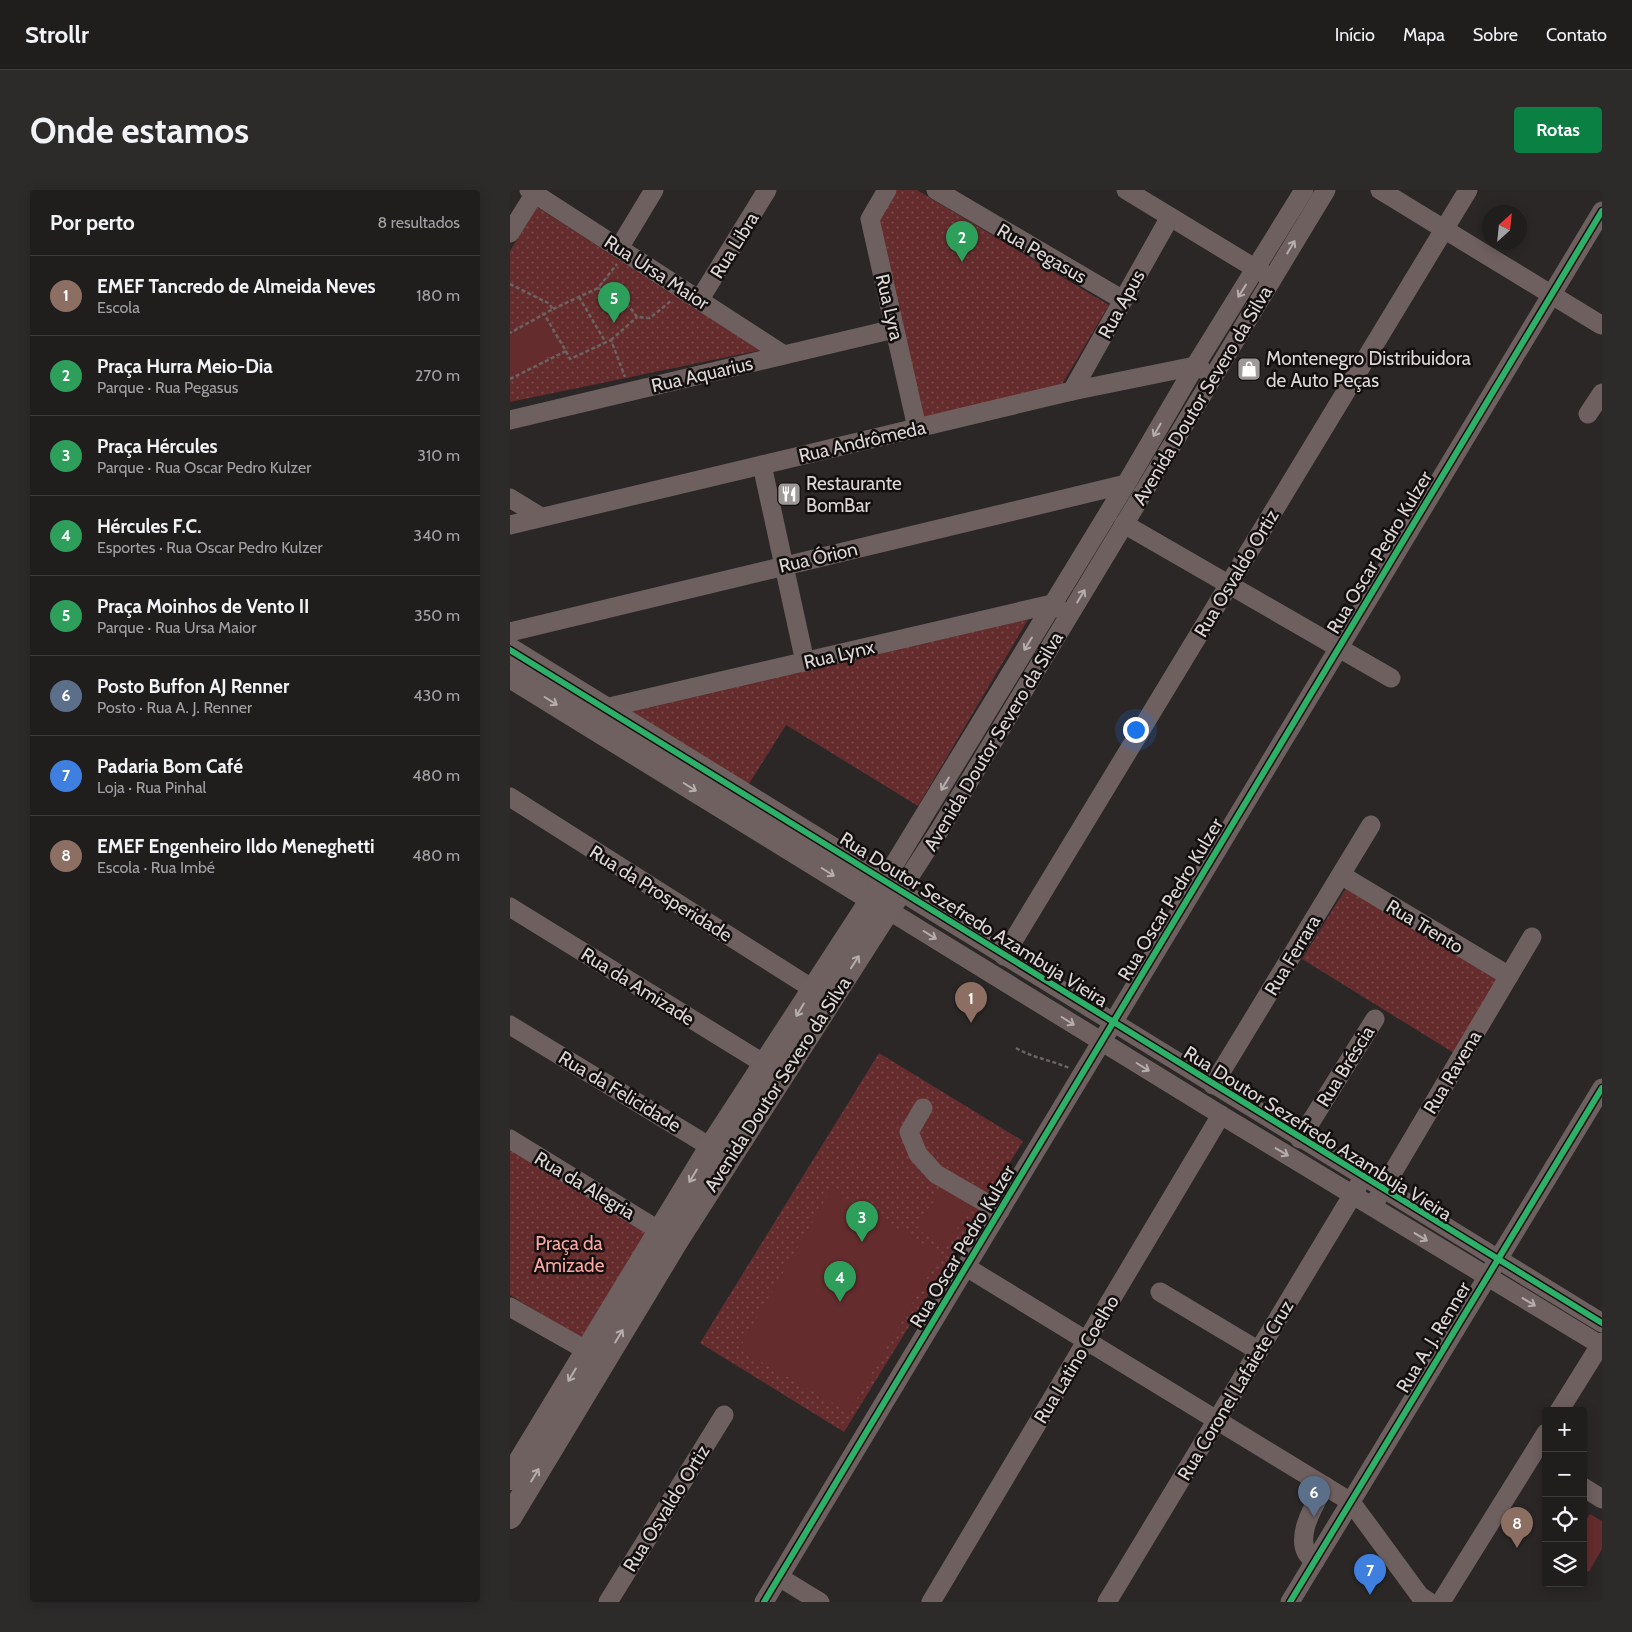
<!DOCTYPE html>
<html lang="pt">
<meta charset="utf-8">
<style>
body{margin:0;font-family:Cabin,sans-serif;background:#2d2a2a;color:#f1f3f6}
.controls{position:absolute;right:15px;bottom:15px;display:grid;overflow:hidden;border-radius:5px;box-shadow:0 2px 12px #0003}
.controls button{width:45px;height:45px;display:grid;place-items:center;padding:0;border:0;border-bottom:1px solid #3d3b3b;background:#201d1d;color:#f1f3f6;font:25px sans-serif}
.compass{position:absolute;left:972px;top:15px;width:45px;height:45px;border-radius:50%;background:#201d1d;box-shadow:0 2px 12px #0003;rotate:27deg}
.you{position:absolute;left:625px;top:539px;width:18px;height:18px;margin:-12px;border:4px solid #fff;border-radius:50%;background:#1a73e8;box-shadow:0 0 0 8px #1a73e833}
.badge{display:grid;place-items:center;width:32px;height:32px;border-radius:50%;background:#0b8043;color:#fff;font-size:16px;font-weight:700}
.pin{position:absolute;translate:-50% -41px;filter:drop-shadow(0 1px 2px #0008)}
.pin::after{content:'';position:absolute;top:26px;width:18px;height:15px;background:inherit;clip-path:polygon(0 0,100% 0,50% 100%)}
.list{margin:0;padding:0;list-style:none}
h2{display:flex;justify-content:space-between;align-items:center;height:65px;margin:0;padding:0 20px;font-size:21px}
h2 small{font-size:16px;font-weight:400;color:#a2a2a4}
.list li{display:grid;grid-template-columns:32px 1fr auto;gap:15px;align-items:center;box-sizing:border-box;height:80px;padding:0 20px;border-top:1px solid #3d3b3b}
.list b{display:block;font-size:19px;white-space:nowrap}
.list p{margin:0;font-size:16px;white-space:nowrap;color:#a2a2a4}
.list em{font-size:16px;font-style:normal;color:#a2a2a4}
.icon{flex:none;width:28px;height:28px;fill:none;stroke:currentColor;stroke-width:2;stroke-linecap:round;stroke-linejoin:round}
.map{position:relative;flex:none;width:1092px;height:1412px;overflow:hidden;border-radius:5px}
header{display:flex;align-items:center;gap:30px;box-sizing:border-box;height:70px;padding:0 25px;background:#201d1d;border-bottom:1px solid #3d3b3b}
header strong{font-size:24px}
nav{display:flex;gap:28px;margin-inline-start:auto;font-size:18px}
.intro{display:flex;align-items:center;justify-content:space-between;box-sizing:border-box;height:120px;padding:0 30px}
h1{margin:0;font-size:35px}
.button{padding:12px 22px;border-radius:5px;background:#0b8043;color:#fff;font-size:18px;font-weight:700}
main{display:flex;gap:30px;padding:0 30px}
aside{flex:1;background:#201d1d;border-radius:5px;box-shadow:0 2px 12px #0003}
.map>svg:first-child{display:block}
.park{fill:url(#park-dots)}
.garden{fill:#642c2d}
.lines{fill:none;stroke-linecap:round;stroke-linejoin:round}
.path{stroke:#6d6262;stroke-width:2.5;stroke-dasharray:4 2.5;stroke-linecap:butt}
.minor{stroke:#6f6060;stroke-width:19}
.major{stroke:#6e6160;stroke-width:24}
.cycleway-casing{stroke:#130f0f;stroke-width:9}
.cycleway{stroke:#2db169;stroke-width:6}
.oneway{stroke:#b6adad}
.oneway2{stroke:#b6aead}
.labels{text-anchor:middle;stroke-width:5;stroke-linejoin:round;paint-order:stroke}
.street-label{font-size:19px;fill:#dcd7d6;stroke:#130f0f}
.poi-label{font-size:19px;fill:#dcd7d6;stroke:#130f0f;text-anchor:start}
.park-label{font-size:19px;fill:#fda6a4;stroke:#130f0f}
</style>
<header>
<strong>Strollr</strong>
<nav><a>Início</a><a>Mapa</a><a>Sobre</a><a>Contato</a></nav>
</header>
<div class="intro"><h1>Onde estamos</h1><a class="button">Rotas</a></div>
<main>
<aside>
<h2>Por perto<small>8 resultados</small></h2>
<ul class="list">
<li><span class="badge" style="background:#8d6e63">1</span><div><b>EMEF Tancredo de Almeida Neves</b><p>Escola</p></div><em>180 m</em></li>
<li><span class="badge" style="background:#2e9e5b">2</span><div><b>Praça Hurra Meio-Dia</b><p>Parque · Rua Pegasus</p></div><em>270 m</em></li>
<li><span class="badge" style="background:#2e9e5b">3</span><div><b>Praça Hércules</b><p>Parque · Rua Oscar Pedro Kulzer</p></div><em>310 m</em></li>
<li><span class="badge" style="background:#2e9e5b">4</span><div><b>Hércules F.C.</b><p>Esportes · Rua Oscar Pedro Kulzer</p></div><em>340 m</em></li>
<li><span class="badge" style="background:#2e9e5b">5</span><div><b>Praça Moinhos de Vento II</b><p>Parque · Rua Ursa Maior</p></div><em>350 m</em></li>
<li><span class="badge" style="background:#5c6f8a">6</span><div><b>Posto Buffon AJ Renner</b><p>Posto · Rua A. J. Renner</p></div><em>430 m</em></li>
<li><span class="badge" style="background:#3f7fe0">7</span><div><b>Padaria Bom Café</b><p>Loja · Rua Pinhal</p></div><em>480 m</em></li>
<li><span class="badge" style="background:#8d6e63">8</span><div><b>EMEF Engenheiro Ildo Meneghetti</b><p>Escola · Rua Imbé</p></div><em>480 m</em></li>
</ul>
</aside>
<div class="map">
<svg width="1092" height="1412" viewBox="0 0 1092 1412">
<defs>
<pattern id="park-dots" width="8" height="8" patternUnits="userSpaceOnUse" patternTransform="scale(1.25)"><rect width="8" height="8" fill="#642c2d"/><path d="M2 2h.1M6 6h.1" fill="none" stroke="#7a4a4b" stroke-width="1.8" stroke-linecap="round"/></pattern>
</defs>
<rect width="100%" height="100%" fill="#2b2727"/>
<g class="park">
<polygon points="385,0 407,0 599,115 551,196 412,228 366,30"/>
<polygon points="27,17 251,160 0,212 0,61"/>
<polygon points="522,423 408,616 276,535 237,597 110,520"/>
<polygon points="838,695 989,787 944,863 792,769"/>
<polygon points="369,863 513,951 334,1242 190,1153"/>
<polygon points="0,958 140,1045 74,1150 0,1105"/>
</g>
<g class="garden">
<polygon points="32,125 52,159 1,187 0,144"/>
<polygon points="434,994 463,1012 436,1057 407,1039"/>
<polygon points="321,1000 431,1064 339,1222 229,1159"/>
<polygon points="1080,1324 1092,1331 1092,1359 1079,1382 1073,1379 1073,1335"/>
</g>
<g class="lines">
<g class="path">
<polyline points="0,94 38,113 43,119 0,143"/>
<path d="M88,98C104,105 118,112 127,127L140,128L162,110"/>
<polyline points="69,107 96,153"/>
<polyline points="43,119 88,98 107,74"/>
<polyline points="101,150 127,127"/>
<polyline points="56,161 60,169 101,150 115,187"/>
<polyline points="0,189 56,161 34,124"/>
<path d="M506,858C523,868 541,870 559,878"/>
</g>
<g class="minor">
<polyline points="19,0 274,165"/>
<polyline points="377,0 360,29 407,238"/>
<polyline points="426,0 613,110"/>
<polyline points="616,0 756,85"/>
<polyline points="816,0 429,641 390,701 1092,1133"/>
<polyline points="870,0 1091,135"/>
<polyline points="0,43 27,0"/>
<polyline points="109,58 144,0"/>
<polyline points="190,109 257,0"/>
<polyline points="562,201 660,27"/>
<polyline points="1078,224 1092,203"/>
<polyline points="0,230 384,139"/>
<polyline points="252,275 295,472"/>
<polyline points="0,308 31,327"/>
<polyline points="614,334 881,488"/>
<polyline points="0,335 562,201 685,176 691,179"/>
<polyline points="0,442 616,294"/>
<polyline points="95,518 542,414 548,418"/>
<polyline points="0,607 303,799"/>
<polyline points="831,685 999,786"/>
<polyline points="374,691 616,294 685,176 794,0"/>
<polyline points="0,717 256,875"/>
<polyline points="378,720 711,925 1092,1156"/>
<polyline points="494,766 958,0"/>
<polyline points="0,835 212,964"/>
<polyline points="703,895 861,635"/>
<polyline points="413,918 399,942 408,964 426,984 490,1021"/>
<polyline points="0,949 150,1041"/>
<polyline points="790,949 865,829"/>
<polyline points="867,1009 1022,747"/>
<polyline points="456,1077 841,1312 910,1406 919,1412"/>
<polyline points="650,1102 749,1161"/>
<polyline points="0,1117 88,1167"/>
<polyline points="1049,1221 1092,1152"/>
<polyline points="1073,1297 1092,1309"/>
<path d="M805,1371C779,1355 804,1315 815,1296"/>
<polyline points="269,1387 310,1412"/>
<polyline points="98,1412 214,1225"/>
<polyline points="254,1412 1092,21"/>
<polyline points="421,1412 711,925"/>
<polyline points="597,1412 848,996"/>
<polyline points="780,1412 1092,898"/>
<polyline points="931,1412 1036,1243"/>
</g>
<g class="major">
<polyline points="0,460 390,701 167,1050 0,1327"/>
<polyline points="0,486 375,717"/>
<polyline points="0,1288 201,957 374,691"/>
</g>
<g class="cycleway-casing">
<g id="cycleway">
<polyline points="0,460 1092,1133"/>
<polyline points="254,1412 1092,21"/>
<polyline points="780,1412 1092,898"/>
</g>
</g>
<use href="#cycleway" class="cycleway"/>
</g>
<defs><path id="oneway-shaft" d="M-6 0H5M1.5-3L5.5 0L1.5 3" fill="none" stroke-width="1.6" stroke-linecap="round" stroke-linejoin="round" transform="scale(1.25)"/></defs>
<g class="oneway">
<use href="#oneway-shaft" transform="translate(781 57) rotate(-59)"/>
<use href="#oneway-shaft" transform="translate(732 101) rotate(122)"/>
<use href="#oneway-shaft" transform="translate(647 240) rotate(120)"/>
<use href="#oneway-shaft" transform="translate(571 406) rotate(-59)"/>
<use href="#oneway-shaft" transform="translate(518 454) rotate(121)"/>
<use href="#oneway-shaft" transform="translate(435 594) rotate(121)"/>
<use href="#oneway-shaft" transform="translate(420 745) rotate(32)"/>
<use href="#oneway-shaft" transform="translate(558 831) rotate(32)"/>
<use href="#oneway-shaft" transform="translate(633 877) rotate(32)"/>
<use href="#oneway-shaft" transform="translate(772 962) rotate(31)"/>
<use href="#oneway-shaft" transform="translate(911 1047) rotate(31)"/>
<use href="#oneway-shaft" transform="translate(1019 1112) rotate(31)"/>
</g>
<g class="oneway2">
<use href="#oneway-shaft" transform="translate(41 511) rotate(32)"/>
<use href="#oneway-shaft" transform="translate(180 597) rotate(32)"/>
<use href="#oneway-shaft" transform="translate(318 682) rotate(32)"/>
<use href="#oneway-shaft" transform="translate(345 772) rotate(-57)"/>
<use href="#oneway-shaft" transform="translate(290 820) rotate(121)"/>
<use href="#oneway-shaft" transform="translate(183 986) rotate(121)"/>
<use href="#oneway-shaft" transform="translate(109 1146) rotate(-59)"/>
<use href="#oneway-shaft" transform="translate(62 1185) rotate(121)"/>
<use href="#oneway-shaft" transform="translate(25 1285) rotate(-59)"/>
</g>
<defs>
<g id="shop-square" transform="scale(1.25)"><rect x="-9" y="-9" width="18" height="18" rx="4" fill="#9e9999" stroke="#130f0f"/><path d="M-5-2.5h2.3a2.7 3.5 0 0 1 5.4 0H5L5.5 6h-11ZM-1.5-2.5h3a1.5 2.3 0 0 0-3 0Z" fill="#fff"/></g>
<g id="restaurant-square" transform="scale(1.25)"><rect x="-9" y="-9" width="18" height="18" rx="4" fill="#9e9999" stroke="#130f0f"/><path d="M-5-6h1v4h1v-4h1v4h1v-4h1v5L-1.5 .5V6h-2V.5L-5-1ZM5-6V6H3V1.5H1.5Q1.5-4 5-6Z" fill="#fff"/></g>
</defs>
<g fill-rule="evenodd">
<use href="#shop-square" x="739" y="179"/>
<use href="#restaurant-square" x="279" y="304"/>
</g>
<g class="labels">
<g class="street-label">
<text transform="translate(224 55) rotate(-58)" y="7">Rua Libra</text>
<text transform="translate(532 63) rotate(30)" y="7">Rua Pegasus</text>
<text transform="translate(147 82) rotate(33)" y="7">Rua Ursa Maior</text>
<text transform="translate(611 114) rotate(-61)" y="7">Rua Apus</text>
<text transform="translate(380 117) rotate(77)" y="7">Rua Lyra</text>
<text transform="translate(192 184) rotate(-13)" y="7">Rua Aquarius</text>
<text transform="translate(692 205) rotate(-59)" y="7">Avenida Doutor Severo da Silva</text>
<text transform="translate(352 251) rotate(-13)" y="7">Rua Andrômeda</text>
<text transform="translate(869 362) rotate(-59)" y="7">Rua Oscar Pedro Kulzer</text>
<text transform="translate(308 367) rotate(-13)" y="7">Rua Órion</text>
<text transform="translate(726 383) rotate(-59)" y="7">Rua Osvaldo Ortiz</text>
<text transform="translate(329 464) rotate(-13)" y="7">Rua Lynx</text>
<text transform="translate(483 551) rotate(-59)" y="7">Avenida Doutor Severo da Silva</text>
<text transform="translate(151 703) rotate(32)" y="7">Rua da Prosperidade</text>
<text transform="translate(660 709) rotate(-59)" y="7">Rua Oscar Pedro Kulzer</text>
<text transform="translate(464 729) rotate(32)" y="7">Rua Doutor Sezefredo Azambuja Vieira</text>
<text transform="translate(915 736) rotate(31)" y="7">Rua Trento</text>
<text transform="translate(782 765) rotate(-59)" y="7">Rua Ferrara</text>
<text transform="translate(128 796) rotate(32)" y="7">Rua da Amizade</text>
<text transform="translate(835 876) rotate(-58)" y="7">Rua Bréscia</text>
<text transform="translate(942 882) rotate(-59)" y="7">Rua Ravena</text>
<text transform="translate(267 894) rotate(-57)" y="7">Avenida Doutor Severo da Silva</text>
<text transform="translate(110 901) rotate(31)" y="7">Rua da Felicidade</text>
<text transform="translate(808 943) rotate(32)" y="7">Rua Doutor Sezefredo Azambuja Vieira</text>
<text transform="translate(75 995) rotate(31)" y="7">Rua da Alegria</text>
<text transform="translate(452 1056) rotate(-59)" y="7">Rua Oscar Pedro Kulzer</text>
<text transform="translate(923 1147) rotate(-59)" y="7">Rua A. J. Renner</text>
<text transform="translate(566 1169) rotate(-59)" y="7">Rua Latino Coelho</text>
<text transform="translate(725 1200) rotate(-59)" y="7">Rua Coronel Lafaiete Cruz</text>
<text transform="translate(156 1318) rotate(-58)" y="7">Rua Osvaldo Ortiz</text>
</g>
<g class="poi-label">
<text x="756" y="175">Montenegro Distribuidora<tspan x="756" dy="22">de Auto Peças</tspan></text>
<text x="296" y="300">Restaurante<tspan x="296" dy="22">BomBar</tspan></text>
</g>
<g class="park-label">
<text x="59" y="1060">Praça da<tspan x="59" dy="22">Amizade</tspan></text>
</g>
</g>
</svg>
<div class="controls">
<button>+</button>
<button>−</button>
<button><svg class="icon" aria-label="locate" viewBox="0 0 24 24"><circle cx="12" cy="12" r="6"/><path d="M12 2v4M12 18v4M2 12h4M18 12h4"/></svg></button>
<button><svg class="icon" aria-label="layers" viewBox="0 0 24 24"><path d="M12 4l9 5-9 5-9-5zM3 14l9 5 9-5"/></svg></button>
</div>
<svg class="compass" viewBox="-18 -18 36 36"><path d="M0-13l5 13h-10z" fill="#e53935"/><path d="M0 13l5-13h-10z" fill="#a2a2a4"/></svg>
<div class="you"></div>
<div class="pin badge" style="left:461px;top:833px;background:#8d6e63">1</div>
<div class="pin badge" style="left:452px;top:72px;background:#2e9e5b">2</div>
<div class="pin badge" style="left:352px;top:1052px;background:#2e9e5b">3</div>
<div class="pin badge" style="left:330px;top:1112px;background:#2e9e5b">4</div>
<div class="pin badge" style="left:104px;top:133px;background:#2e9e5b">5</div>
<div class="pin badge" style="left:804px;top:1327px;background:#5c6f8a">6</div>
<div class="pin badge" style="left:860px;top:1405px;background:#3f7fe0">7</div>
<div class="pin badge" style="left:1007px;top:1358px;background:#8d6e63">8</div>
</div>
</main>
